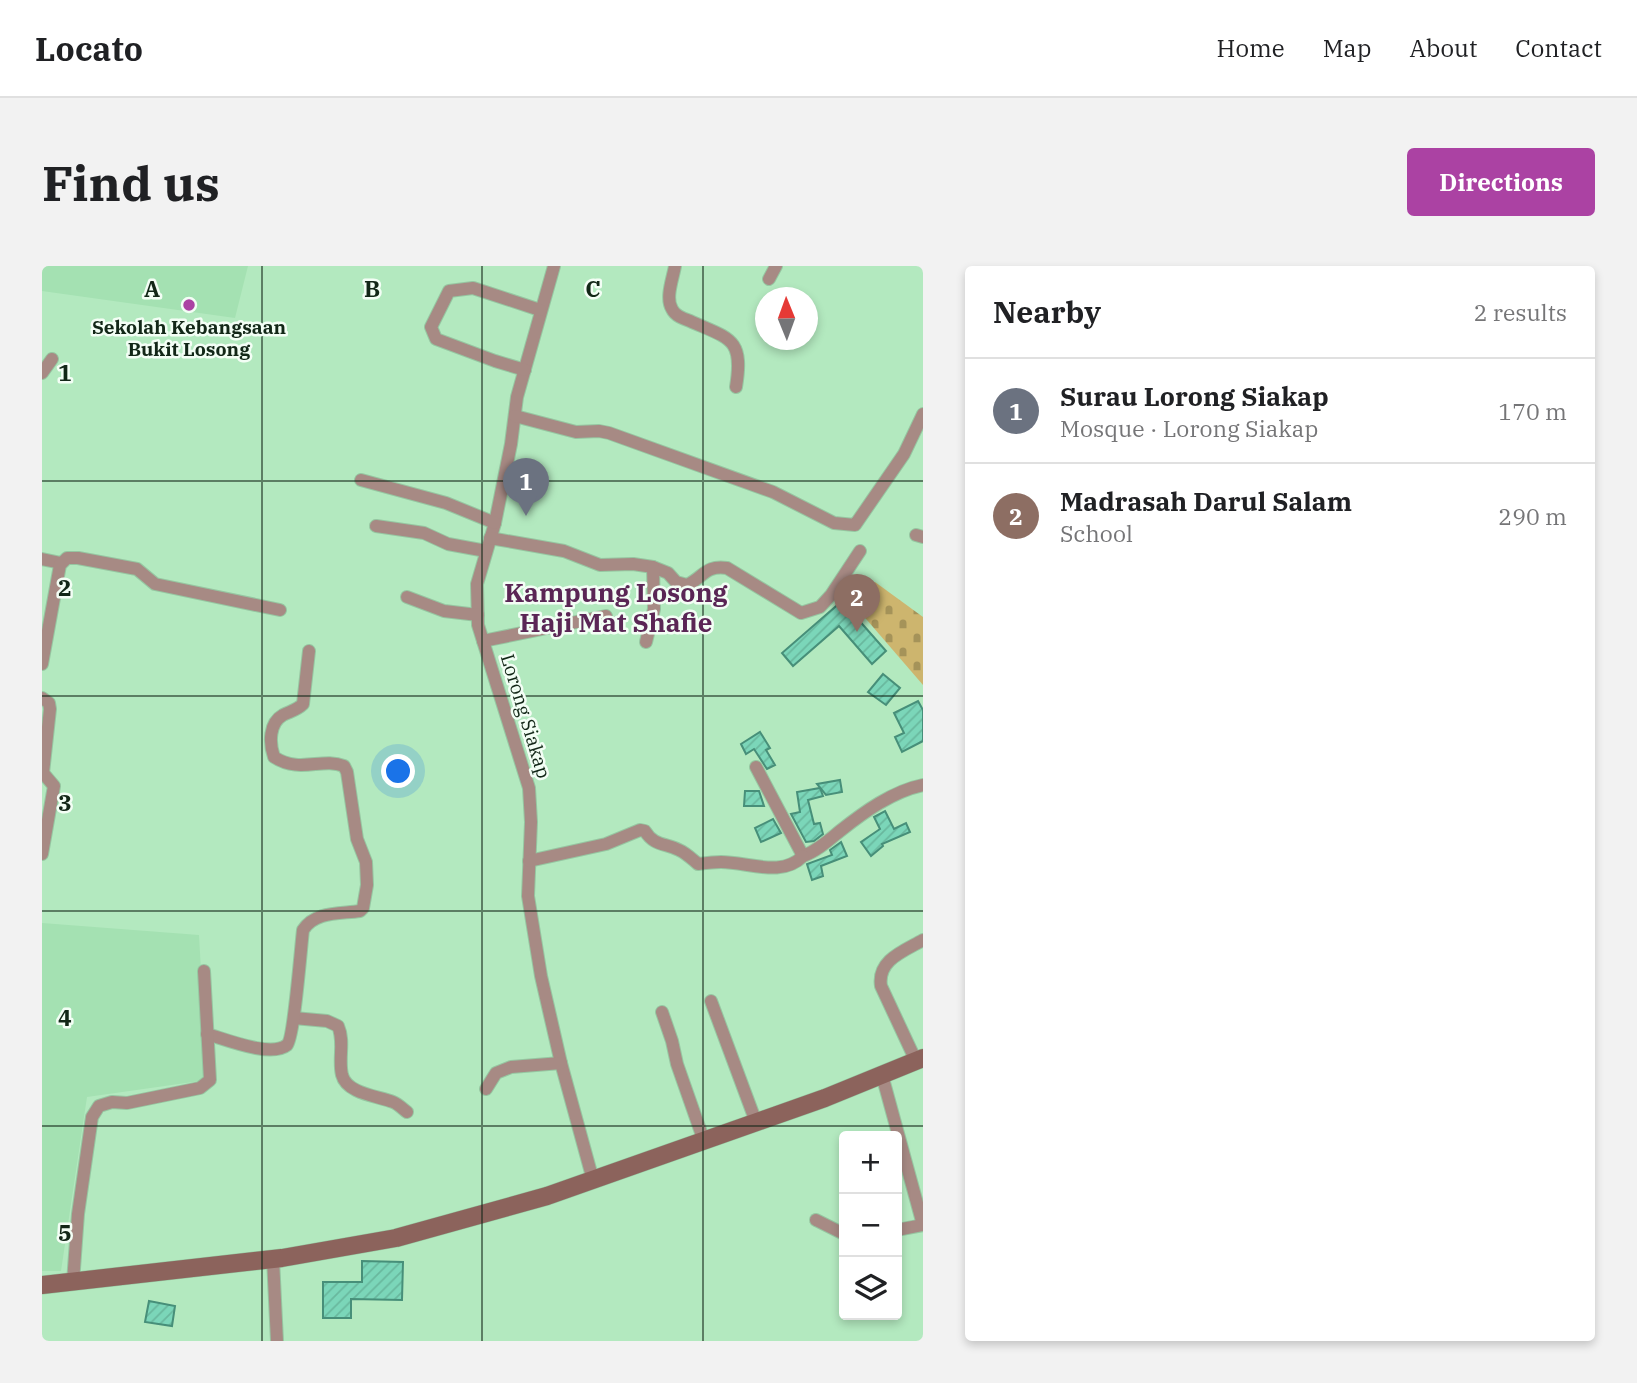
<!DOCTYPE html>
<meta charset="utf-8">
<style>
body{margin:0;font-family:"IBM Plex Serif",serif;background:#f2f2f2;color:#202124}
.controls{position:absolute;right:21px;bottom:21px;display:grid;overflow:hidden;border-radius:7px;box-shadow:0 4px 10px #0003}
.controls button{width:63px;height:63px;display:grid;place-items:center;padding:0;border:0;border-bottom:2px solid #e0e0e0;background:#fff;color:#202124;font:35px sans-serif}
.compass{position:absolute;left:713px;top:21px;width:63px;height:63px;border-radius:50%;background:#fff;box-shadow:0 4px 10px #0003;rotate:359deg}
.you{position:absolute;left:357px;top:506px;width:24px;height:24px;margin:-18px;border:5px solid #fff;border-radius:50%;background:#1a73e8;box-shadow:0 0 0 10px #1a73e833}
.badge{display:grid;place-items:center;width:46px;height:46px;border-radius:50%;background:#ab42a3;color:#fff;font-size:23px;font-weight:700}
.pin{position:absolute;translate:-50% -58px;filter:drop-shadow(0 2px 4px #0008)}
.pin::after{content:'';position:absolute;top:37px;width:24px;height:21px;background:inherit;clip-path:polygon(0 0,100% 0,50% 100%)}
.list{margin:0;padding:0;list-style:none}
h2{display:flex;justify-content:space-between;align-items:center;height:91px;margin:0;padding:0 28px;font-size:30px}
h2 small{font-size:23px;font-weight:400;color:#757577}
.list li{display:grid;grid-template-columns:46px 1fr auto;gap:21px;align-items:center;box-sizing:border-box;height:105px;padding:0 28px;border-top:2px solid #e0e0e0}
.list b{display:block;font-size:26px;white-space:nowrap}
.list p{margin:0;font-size:23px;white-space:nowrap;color:#757577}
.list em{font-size:23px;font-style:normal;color:#757577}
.icon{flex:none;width:38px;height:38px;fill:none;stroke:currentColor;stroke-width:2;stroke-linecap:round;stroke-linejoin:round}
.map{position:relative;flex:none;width:881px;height:1075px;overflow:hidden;border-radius:7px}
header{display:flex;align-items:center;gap:42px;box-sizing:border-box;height:98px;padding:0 35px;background:#fff;border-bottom:2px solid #e0e0e0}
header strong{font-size:33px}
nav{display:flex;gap:38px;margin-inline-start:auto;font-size:24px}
.intro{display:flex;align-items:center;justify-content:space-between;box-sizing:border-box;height:168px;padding:0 42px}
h1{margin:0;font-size:49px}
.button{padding:18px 32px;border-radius:7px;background:#ab42a3;color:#fff;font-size:24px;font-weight:700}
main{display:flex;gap:42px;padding:0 42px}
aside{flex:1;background:#fff;border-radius:7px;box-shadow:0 4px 10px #0003}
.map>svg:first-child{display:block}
.built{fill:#a4e1b2}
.cemetery{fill:url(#cemetery-stones)}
.building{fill:url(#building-hatch);stroke:#478f79;stroke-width:2}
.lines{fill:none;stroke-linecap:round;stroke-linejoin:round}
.street-casing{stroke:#96c6a1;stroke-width:14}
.secondary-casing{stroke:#96c6a1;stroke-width:19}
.street{stroke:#a78a84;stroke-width:12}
.secondary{stroke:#8c635c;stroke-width:18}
.grid{fill:none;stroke:#122717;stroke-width:2;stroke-opacity:0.55}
.poi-dot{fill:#ab42a3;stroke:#f3fef5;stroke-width:2.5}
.labels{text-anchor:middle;stroke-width:5;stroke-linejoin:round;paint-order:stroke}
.poi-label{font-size:19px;font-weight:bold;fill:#122717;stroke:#f3fef5}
.street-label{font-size:19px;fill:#122717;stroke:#f3fef5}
.district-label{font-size:26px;font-weight:bold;fill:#5a2655;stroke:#f3fef5}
.grid-label{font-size:23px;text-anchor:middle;font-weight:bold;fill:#122717;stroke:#f3fef5;stroke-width:5;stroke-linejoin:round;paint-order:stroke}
</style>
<header>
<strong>Locato</strong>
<nav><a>Home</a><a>Map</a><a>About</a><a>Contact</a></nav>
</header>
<div class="intro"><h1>Find us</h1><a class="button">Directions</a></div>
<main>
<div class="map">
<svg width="881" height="1075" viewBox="0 0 881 1075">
<defs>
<pattern id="cemetery-stones" width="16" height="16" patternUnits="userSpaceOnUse" patternTransform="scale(1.75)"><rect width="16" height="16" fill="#cdb56e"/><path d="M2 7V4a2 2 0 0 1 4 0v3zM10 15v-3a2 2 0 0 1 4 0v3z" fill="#a59359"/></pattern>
<pattern id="building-hatch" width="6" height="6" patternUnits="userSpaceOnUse" patternTransform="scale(1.75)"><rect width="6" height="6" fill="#7bd6b9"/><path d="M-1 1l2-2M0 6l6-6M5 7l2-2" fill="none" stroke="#69b89e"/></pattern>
</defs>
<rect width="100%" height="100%" fill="#b3e9bf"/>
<g class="built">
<polygon points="0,0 206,0 193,52 0,25"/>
<polygon points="0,657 157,669 165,814 45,831 19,1005 0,1005"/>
</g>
<polygon class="cemetery" points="833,316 881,351 881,419 812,339"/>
<g class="building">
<polygon points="800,335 844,385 830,398 797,360 751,400 740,387"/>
<polygon points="841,408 858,422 844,439 826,426"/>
<polygon points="876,435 881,444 881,475 860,486 853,471 862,467 852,447"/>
<polygon points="718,466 728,482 724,484 733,499 725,503 712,483 704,488 699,478"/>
<polygon points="798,514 800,526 784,529 775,518"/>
<polygon points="778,522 781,530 766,534 772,558 778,557 781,568 772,575 764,576 749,548 758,546 755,526"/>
<polygon points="703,525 717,525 722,540 702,540"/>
<polygon points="843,545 852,563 864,557 868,566 840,578 841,580 829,590 819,576 838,563 832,551"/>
<polygon points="731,553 739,567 719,576 713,562"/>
<polygon points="799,576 805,590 779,600 781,610 770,614 765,598 790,589 788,584"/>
<polygon points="320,995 361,996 360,1034 309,1033 309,1052 281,1052 281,1016 320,1016"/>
<polygon points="107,1035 133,1040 130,1060 103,1056"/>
</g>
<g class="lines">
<g class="street-casing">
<g id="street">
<polyline points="512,0 475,131 469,178 453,257 435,318 436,359 487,522 489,556 486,630 499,710 519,797 551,914"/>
<path d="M633,0C631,12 623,32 630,43C633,50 642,53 648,55C688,73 702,72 694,121"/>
<polyline points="727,13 734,0"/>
<polyline points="483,104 453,95 394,73 389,61 407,25 431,22 498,44"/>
<polyline points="0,107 10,93"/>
<polyline points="473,150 534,166 557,165 567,167 731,226 792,257 813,259 862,188 881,148"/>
<polyline points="319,214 404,237 453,257"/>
<polyline points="334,260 382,267 406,278 444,285"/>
<polyline points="874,269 881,271"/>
<path d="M448,272L522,285L558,299L591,298L611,301L626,307L634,316L645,319C662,311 663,299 685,302L759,347L778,341L789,329L818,285"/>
<polyline points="0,293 19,297"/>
<polyline points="365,331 402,345 436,349"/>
<polyline points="441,375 564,350"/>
<polyline points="604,376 612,343 611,301"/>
<polyline points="0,398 18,299 25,292 36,292 95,303 113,318 238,344"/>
<polyline points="0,432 7,437 8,443 1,507 12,520 0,588"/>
<path d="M714,501L761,590C775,585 787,574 798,565C822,546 851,525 881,519"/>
<path d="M487,595L564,578L598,564L603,565C612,580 623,577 637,584C644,587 650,593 656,598C664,597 672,596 679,596C706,596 740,612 761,590"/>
<polyline points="669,735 714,856"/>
<polyline points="620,746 630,775 635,798 662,875"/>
<path d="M252,752L285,755L296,760C303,776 296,792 300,809C305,828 336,830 351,836C356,838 360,842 365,846"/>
<path d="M165,768C183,773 229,792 245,779C252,772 259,680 261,664C273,645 298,648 318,645L321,642L325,619L324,596L315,573L305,506L302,500C280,491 258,508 232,491C227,477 227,457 241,449C249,445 255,444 261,438L267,385"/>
<path d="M874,795L839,720C835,694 862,685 881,674"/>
<polyline points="840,809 881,959"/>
<polyline points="444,823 454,807 469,801 519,797"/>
<polyline points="774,954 802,968"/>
<polyline points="855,964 881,959"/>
<polyline points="231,993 235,1075"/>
<polyline points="31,1016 36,948 50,851 57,840 70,836 85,837 158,822 168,814 162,705"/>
</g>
</g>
<g class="secondary-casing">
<polyline id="secondary" points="0,1019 240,992 354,972 505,930 783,832 881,792"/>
</g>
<use href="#street" class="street"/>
<use href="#secondary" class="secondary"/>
</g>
<path class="grid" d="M220,0V1075M440,0V1075M661,0V1075M0,215H881M0,430H881M0,645H881M0,860H881"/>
<circle class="poi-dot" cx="147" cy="39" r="7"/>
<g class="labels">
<g class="poi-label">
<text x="147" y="68">Sekolah Kebangsaan<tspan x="147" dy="22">Bukit Losong</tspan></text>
</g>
<g class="street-label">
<text transform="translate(484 450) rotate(73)" y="7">Lorong Siakap</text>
</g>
<g class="district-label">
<text x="574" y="336">Kampung Losong<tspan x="574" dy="30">Haji Mat Shafie</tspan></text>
</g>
</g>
<g class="grid-label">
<text x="110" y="31">A</text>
<text x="330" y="31">B</text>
<text x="551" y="31">C</text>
<text x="23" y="115">1</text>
<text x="23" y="330">2</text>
<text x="23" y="545">3</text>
<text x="23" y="760">4</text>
<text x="23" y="975">5</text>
</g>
</svg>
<div class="controls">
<button>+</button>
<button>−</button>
<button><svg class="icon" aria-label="layers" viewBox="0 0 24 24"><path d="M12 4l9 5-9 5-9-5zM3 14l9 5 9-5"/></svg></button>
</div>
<svg class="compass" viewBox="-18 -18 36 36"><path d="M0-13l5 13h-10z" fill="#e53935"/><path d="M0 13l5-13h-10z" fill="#757577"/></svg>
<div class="you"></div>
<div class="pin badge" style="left:484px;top:250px;background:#6b7280">1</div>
<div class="pin badge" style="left:815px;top:366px;background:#8d6e63">2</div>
</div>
<aside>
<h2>Nearby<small>2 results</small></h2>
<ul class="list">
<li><span class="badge" style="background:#6b7280">1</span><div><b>Surau Lorong Siakap</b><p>Mosque · Lorong Siakap</p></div><em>170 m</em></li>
<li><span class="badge" style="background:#8d6e63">2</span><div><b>Madrasah Darul Salam</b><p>School</p></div><em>290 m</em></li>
</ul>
</aside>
</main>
